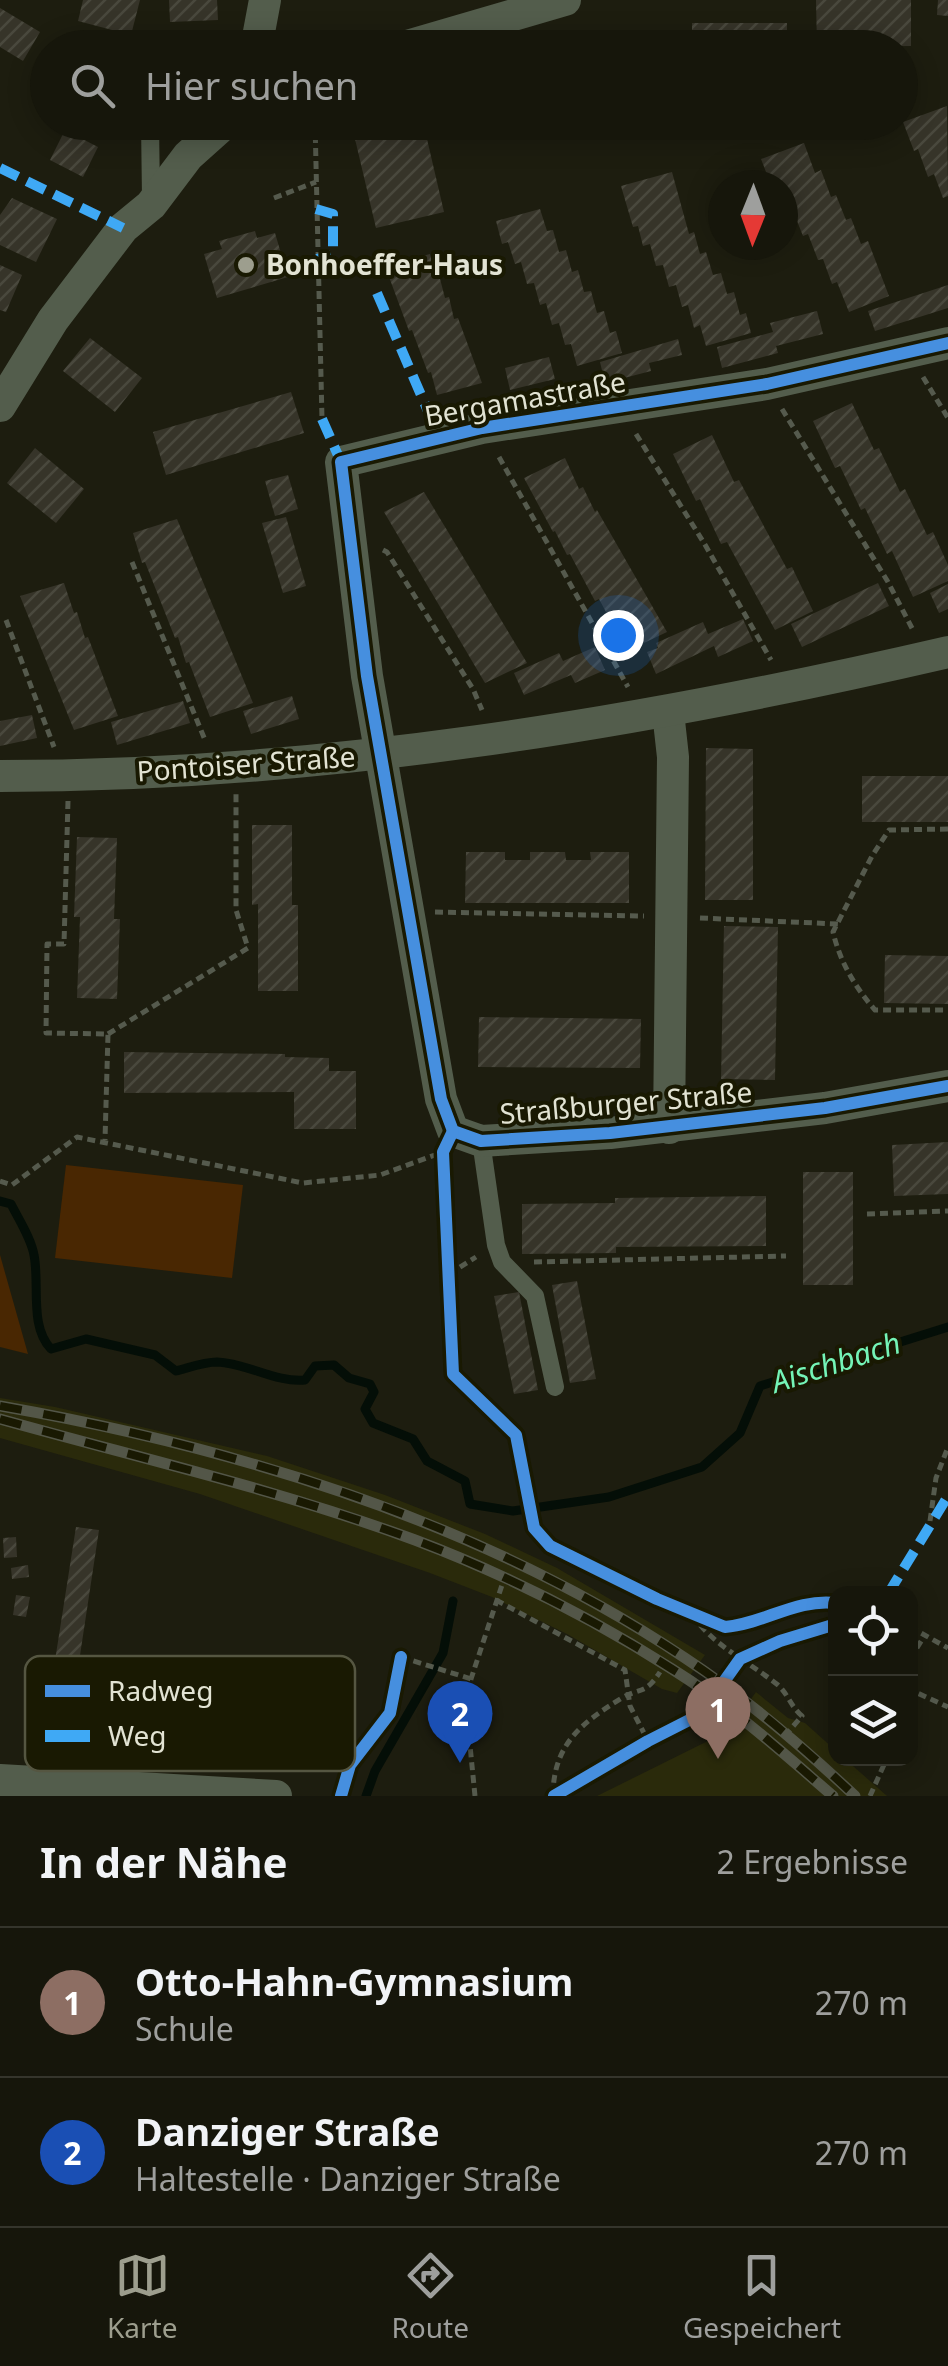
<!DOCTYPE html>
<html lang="de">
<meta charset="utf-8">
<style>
body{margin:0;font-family:"Noto Sans",sans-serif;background:#1f1f14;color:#f1f3f6}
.controls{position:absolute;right:30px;bottom:30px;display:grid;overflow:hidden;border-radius:20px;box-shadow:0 5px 25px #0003}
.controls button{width:90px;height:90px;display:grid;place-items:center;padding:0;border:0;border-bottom:2px solid #35352c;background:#16160b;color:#f1f3f6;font:50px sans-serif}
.compass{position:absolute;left:708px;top:170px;width:90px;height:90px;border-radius:50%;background:#16160b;box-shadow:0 5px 25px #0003;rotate:181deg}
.you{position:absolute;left:618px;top:635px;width:35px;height:35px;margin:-25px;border:8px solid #fff;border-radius:50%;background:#1a73e8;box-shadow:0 0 0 15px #1a73e833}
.badge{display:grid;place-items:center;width:65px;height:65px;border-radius:50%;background:#9d9e8e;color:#fff;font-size:32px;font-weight:700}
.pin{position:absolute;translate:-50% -82px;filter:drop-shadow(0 2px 5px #0008)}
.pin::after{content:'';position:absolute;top:52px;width:35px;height:30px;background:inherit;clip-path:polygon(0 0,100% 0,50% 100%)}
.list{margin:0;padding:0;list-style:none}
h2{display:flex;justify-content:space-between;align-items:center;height:130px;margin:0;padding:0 40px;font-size:42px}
h2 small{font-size:32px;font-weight:400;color:#9e9f9d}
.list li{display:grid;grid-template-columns:65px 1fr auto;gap:30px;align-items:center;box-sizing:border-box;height:150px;padding:0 40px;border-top:2px solid #35352c}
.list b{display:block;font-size:38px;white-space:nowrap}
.list p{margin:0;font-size:32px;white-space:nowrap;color:#9e9f9d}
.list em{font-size:32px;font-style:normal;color:#9e9f9d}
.icon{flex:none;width:55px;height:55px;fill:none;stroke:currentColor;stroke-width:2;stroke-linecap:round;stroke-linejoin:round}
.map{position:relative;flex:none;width:948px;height:1796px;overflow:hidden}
.search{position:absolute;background:#16160b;box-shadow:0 5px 25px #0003;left:30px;right:30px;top:30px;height:110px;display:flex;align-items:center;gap:25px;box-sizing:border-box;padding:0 35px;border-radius:55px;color:#9e9f9d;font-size:38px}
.sheet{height:430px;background:#16160b}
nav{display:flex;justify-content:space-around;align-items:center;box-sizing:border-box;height:140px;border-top:2px solid #35352c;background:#16160b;font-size:28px;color:#9e9f9d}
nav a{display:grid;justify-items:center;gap:5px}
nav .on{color:#9d9e8e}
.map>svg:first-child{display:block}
.built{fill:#2a2a0b}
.green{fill:#492702}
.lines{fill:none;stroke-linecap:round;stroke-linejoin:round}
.stream{stroke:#040e07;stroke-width:9}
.building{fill:url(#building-hatch)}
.path{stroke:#555a4d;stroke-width:5;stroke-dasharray:8 5;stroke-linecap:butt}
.service{stroke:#535d4c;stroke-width:18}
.minor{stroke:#535d4c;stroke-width:32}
.rail-casing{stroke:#535648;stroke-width:11}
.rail{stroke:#191902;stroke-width:8;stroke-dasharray:22;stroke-linecap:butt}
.quiet{stroke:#3fa9f5;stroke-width:10;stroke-dasharray:20 10;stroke-linecap:butt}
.cycleway-casing{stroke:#191902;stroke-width:19}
.cycleway{stroke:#468fdf;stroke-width:12}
.poi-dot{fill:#9d9e8e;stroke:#191902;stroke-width:4}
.labels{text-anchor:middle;stroke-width:8;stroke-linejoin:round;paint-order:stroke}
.poi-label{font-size:28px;font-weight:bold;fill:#e2e3d3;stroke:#191902;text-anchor:start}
.street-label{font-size:28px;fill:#e2e3d3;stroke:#191902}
.water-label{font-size:30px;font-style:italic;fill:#74f4b7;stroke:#191902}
.key{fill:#191902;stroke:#555641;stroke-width:2.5}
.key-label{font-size:28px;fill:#e2e3d3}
</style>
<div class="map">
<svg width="948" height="1796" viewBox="0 0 948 1796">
<defs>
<pattern id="building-hatch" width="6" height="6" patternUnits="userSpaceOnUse" patternTransform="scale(2.5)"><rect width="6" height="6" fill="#363429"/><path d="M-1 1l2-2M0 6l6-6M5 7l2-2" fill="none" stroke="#49483d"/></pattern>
</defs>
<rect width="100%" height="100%" fill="#1d1d0f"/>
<g class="built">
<polygon points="0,1398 55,1407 267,1456 385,1495 485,1534 557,1568 705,1655 677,1693 662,1689 567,1634 492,1597 430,1573 200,1494 0,1438"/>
<polygon points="756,1692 788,1718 805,1723 835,1750 836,1758 845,1759 887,1796 597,1796 728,1731"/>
</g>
<g class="green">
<polygon points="66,1165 243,1185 232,1278 55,1258"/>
<polygon points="0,1255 28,1354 0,1347"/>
</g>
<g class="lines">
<g class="stream">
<path d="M0,1201L11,1204C19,1220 31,1238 34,1255C40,1285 29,1326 51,1349L86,1339L155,1355L176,1371C188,1368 204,1362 217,1362C247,1363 276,1383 305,1380L315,1366L334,1365L349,1378L370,1384L374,1392L365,1409L373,1423L413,1439L427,1461L465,1481L470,1504L513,1511L609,1497L702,1467L740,1433L760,1386L948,1327"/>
<polyline points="366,1796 375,1771 443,1653 453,1601"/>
</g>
</g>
<g class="building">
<polygon points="83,0 140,0 131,35 78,21"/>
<polygon points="169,0 217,0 218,20 170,22"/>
<polygon points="816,0 911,0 911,46 817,47"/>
<polygon points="938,0 948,0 948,16 937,15"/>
<polygon points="0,8 40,32 23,61 0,47"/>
<rect x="692" y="23" width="95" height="25"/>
<polygon points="947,106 948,196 943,198 934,174 928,177 918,149 914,151 903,122"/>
<polygon points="351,122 423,122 444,212 376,228"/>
<polygon points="65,130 98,147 83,177 50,160"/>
<polygon points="804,143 815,173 821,170 831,197 836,195 846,220 851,218 861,244 868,241 889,296 849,312 837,282 832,284 823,259 818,260 808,234 803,236 793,211 789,213 783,198 783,185 771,185 761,159"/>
<polygon points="672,172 689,234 694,232 700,254 706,252 713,275 721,273 727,294 734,292 740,315 746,313 751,333 706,346 700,325 694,328 688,305 682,307 676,285 669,287 663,265 656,266 650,244 643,246 638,226 633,227 621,186"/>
<polygon points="12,198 57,219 36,262 0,245 0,215"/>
<polygon points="540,209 547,231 553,230 559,252 566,250 572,272 578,270 584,292 591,291 597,313 604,311 610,333 616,331 622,353 577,366 571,344 565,345 559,323 552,325 546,303 540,305 534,283 527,284 521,262 515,264 508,242 502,244 496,221"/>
<polygon points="255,231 257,238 275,233 288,277 217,298 204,254 222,249 219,241"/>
<polygon points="430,254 436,276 439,275 445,298 449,297 454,319 458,318 482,383 437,395 431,372 428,373 412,330 409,331 385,266"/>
<polygon points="0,265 22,275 6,312 0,310"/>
<polygon points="948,285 948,308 875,331 868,311"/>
<polygon points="817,311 823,334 776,346 778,353 722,368 717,347 773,332 770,323"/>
<polygon points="90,338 142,378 115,412 63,371"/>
<polygon points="678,339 682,355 649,363 651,371 605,383 600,362"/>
<polygon points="549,357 555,379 510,390 505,368"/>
<polygon points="291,392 304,433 166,475 153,432"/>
<polygon points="852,403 874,450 879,448 900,492 905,489 927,535 933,532 948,565 948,581 913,597 892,551 887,554 865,508 861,510 840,466 835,468 813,421"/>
<polygon points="712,435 734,482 739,480 787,569 792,567 813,611 775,630 727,542 721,544 700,499 696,501 673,454"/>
<polygon points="35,448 84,489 56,523 7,483"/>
<polygon points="565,458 579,489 583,487 595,512 597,510 667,632 627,651 599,599 595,601 570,554 567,555 555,531 553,532 524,478"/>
<polygon points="288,475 298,509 275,516 265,481"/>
<polygon points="424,492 527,663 485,683 384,512"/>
<polygon points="286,517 306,586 283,593 262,523"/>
<polygon points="177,519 253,703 210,717 189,662 186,663 178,637 175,638 145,562 142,563 133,533"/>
<polygon points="64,583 74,613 77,612 85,638 88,637 118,716 74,730 20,596"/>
<polygon points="878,583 889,606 802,647 791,624"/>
<polygon points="948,584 948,609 939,613 930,593"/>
<polygon points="743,619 753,641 718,657 714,646 656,674 647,652 658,648 656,643 703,622 708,634"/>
<polygon points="595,647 605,670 575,683 571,675 524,695 514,673 559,653 563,661"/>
<polygon points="292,696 299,719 251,734 243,711"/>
<polygon points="183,701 190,723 117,745 111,722"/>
<polygon points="32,715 37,738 0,746 0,721"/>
<polygon points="706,748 753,749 753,900 705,900"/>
<rect x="862" y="776" width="86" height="46"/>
<polygon points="252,825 292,825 292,905 298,905 298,991 258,991 258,904 252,905"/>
<polygon points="77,837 117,838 114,919 120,919 117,999 77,998 80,917 74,917"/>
<polygon points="466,852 505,852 505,860 530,860 530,852 565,852 566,860 591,860 590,852 629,852 629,903 465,903"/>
<polygon points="724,926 778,927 775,1080 721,1079"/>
<polygon points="885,955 948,956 948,1004 884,1003"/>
<polygon points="479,1017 641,1019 640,1068 478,1067"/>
<polygon points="124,1052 285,1054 285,1057 329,1058 329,1071 356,1071 356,1129 294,1129 294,1092 124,1093"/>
<polygon points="948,1142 948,1194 894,1196 892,1145"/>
<rect x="803" y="1172" width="50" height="113"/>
<polygon points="766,1196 766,1246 616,1247 616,1253 522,1254 522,1204 615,1203 615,1198"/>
<polygon points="577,1281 596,1379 570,1383 552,1285"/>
<polygon points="519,1292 538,1390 514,1394 494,1296"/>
<polygon points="76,1527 99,1530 72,1708 48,1705"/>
<polygon points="16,1537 17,1557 4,1558 3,1538"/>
<polygon points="28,1565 29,1577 12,1579 11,1568"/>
<polygon points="16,1595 30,1597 26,1617 13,1615"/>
</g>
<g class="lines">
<g class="path">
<polyline points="315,122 322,419"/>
<polyline points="274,198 316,182"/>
<polyline points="923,377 948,418"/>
<polyline points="782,409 888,582 914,632"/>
<polyline points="636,434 704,543 771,660"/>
<polyline points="499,457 628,687"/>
<polyline points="383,550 387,552 473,689 482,710"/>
<polyline points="132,562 205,740"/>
<polyline points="6,620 54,747"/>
<polyline points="68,801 64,944 47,944 46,1033 108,1034 105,1140"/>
<path d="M948,829L889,830L872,856L833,932C840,962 855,987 875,1010H948"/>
<polyline points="435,912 644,916"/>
<polyline points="700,918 838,924"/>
<polyline points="108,1034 248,948 236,910 236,793"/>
<polyline points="0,1181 12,1185 77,1137 303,1183 380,1175 435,1155"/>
<polyline points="867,1214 948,1211"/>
<polyline points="534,1262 786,1256"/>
<polyline points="449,1274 476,1257"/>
<polyline points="930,1521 936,1478 948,1447"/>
<polyline points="496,1600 625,1670 630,1706 648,1741"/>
<path d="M692,1615C715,1647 748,1661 778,1685C788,1694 791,1707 802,1716L789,1731"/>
<polyline points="910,1627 948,1648"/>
<polyline points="401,1657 471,1679"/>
<polyline points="910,1659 925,1635"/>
<polyline points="910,1685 913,1691 948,1707"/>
<polyline points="475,1796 466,1705 471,1679 502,1585"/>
<path d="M553,1796C553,1745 581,1723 622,1698C641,1687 645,1695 660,1672"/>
<polyline points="870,1796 887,1758"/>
</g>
<g class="service">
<polyline points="150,122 151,199"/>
<polyline points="481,1141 496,1245 502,1262 535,1296 555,1387"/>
</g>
<g class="minor">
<polyline points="256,48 265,0"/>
<polyline points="400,48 565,0"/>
<polyline points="948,343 767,384 482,428 341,462 367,676 441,1099 453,1131 481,1141 610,1133 825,1108 948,1086"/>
<polyline points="0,406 53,320 123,228 151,205 188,156 226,122"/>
<polyline points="668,712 673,757 669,1128"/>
<path d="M0,776C320,776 637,724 948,652"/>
<polyline points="0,1780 276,1796"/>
</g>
<g class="rail-casing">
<g id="rail">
<path d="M0,1406C239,1448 482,1522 685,1658C746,1698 802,1746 855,1796"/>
<path d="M0,1419C139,1458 280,1490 415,1540C505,1574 592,1618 672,1669C730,1705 782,1752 833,1796"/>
</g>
</g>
<use href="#rail" class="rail"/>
<g class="quiet">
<polyline points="0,168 123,228"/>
<polyline points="316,209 333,214 333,254 317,259"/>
<polyline points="377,293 440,439"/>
<polyline points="322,419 341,462"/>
<polyline points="888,1594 948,1496"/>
</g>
<g class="cycleway-casing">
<g id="cycleway">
<polyline points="948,343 767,384 482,428 341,462 367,676 441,1099 453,1131 481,1141 610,1133 825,1108 948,1086"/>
<path d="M453,1131L443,1152L453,1374L516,1435L534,1528L550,1546L657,1599L725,1627C763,1624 797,1598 836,1603"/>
<polyline points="341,1796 350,1765 390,1713 401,1657"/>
<polyline points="554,1796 648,1741 701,1714 740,1659 780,1641 836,1624"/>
</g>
</g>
<use href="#cycleway" class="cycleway"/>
</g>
<circle class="poi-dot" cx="246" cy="265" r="10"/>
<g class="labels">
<g class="poi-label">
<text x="266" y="275">Bonhoeffer-Haus</text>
</g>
<g class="street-label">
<text transform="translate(525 399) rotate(-10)" y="10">Bergamastraße</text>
<text transform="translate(246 764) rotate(-4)" y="10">Pontoiser Straße</text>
<text transform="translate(626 1103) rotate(-5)" y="10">Straßburger Straße</text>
</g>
<g class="water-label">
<text transform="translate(836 1363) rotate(-18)" y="10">Aischbach</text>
</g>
</g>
<rect x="25" y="1656" width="330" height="115" rx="15" class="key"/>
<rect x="45" y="1685" width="45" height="12" fill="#468fdf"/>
<rect x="45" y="1730" width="45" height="12" fill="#3fa9f5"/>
<g class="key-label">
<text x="108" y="1701">Radweg</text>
<text x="108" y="1746">Weg</text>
</g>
</svg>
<div class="controls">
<button><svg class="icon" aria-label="locate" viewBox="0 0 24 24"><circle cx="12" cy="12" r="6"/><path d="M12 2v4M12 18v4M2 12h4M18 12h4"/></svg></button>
<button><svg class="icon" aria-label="layers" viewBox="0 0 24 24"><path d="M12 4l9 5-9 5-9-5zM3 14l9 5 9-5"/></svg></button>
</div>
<svg class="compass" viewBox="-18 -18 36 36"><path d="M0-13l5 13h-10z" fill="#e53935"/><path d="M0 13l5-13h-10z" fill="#9e9f9d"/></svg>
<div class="you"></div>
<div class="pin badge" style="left:718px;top:1759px;background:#8d6e63">1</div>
<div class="pin badge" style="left:460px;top:1763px;background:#1a4fb4">2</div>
<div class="search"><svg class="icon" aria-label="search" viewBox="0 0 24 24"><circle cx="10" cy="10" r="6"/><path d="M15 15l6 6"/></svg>Hier suchen</div>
</div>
<section class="sheet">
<h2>In der Nähe<small>2 Ergebnisse</small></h2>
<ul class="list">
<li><span class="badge" style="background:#8d6e63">1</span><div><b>Otto-Hahn-Gymnasium</b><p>Schule</p></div><em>270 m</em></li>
<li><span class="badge" style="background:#1a4fb4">2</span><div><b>Danziger Straße</b><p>Haltestelle · Danziger Straße</p></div><em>270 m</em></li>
</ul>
</section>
<nav>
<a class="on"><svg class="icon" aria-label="map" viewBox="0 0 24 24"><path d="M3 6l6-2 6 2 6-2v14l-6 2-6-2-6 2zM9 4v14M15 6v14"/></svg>Karte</a>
<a><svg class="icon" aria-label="directions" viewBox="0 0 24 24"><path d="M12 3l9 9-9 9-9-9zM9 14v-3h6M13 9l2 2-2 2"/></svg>Route</a>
<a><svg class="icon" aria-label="saved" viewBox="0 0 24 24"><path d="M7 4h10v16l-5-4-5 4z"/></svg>Gespeichert</a>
</nav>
